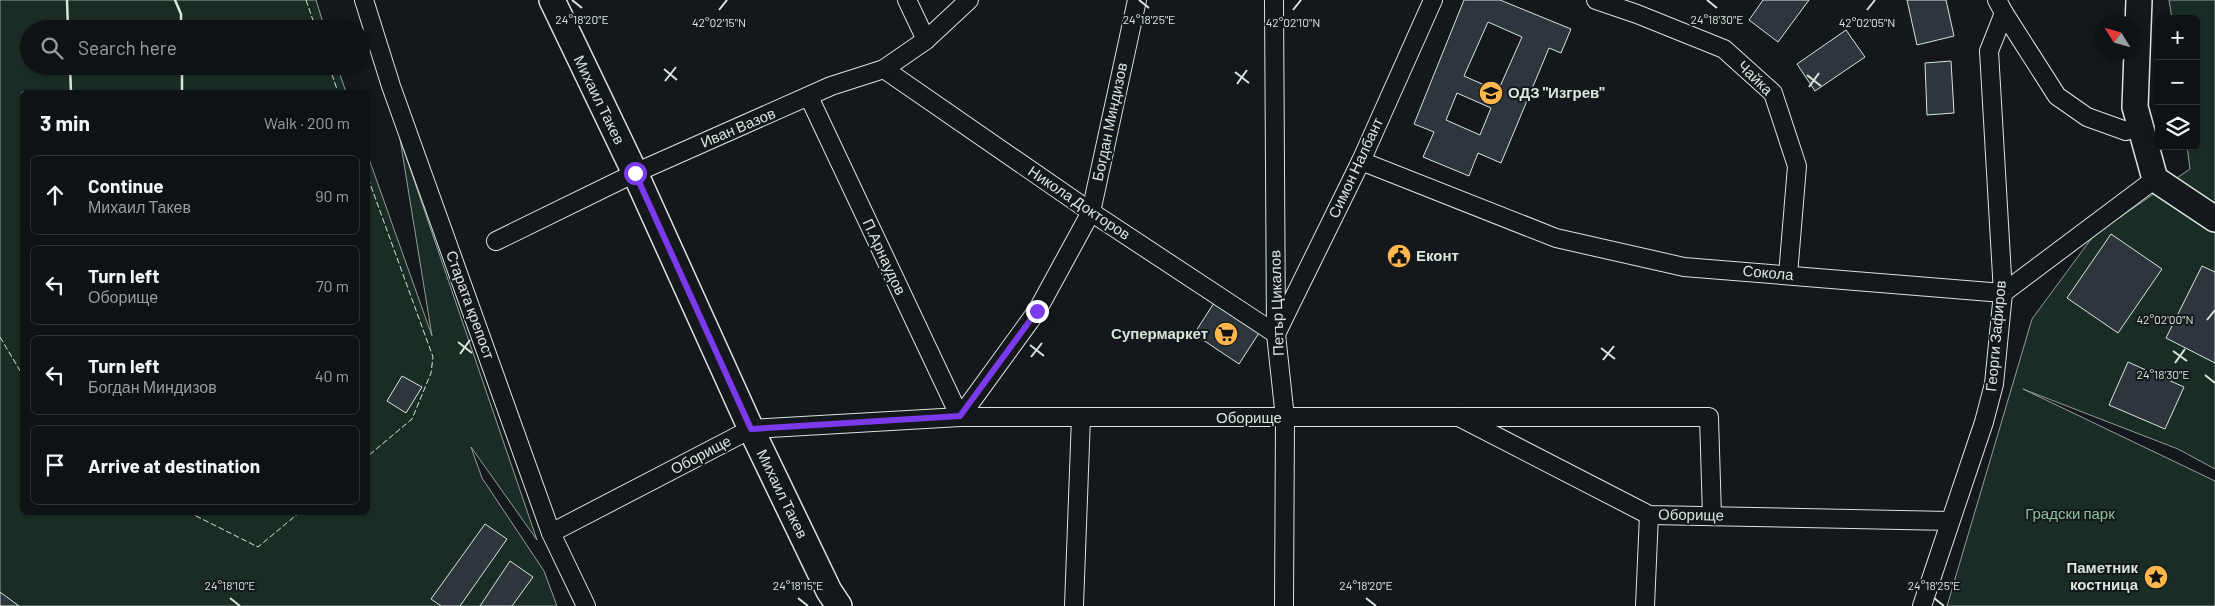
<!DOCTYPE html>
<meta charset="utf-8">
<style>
body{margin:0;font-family:Barlow,sans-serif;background:#181b1e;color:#f1f3f6}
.controls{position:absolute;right:15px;top:15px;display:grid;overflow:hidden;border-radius:8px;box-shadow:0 1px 4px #0004}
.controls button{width:45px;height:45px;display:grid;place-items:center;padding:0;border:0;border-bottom:1px solid #2f3234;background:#0f1215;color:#f1f3f6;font:25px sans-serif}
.compass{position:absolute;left:2095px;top:15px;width:45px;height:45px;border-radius:50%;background:#0f1215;box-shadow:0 1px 4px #0004;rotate:307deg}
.stop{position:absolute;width:15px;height:15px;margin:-11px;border:4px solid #7c3aed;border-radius:50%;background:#fff}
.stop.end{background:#7c3aed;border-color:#fff;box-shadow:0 1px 5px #0008}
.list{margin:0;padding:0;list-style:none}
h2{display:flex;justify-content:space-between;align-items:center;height:65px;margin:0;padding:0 20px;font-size:21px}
h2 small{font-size:16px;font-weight:400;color:#9b9ea0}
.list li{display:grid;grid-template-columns:32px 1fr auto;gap:15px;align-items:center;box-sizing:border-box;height:80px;margin:0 10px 10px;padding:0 10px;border:1px solid #2f3234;border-radius:8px}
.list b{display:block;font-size:19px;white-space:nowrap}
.list p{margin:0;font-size:16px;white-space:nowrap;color:#9b9ea0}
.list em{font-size:16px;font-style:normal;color:#9b9ea0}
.icon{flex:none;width:28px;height:28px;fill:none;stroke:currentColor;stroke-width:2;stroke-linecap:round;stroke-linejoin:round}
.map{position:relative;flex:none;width:2215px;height:606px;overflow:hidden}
.search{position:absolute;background:#0f1215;box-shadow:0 1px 4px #0004;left:20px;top:20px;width:350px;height:55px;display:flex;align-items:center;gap:12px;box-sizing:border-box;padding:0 18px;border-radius:28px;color:#9b9ea0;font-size:19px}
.panel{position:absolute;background:#0f1215;box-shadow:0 1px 4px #0004;left:20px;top:90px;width:350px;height:425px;border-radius:8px}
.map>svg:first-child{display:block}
.green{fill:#1a2d24;stroke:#939e99}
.building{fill:#2c363c;stroke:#d8e6dc;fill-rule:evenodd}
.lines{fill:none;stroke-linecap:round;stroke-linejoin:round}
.street-casing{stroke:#d8e6dc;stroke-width:20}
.secondary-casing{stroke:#d8e6dc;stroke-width:28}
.street{stroke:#14181c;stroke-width:18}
.secondary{stroke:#14181c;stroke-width:25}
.fence{stroke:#d8e6dc;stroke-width:1;stroke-dasharray:6 2.5;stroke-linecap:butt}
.wall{stroke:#d8e6dc;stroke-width:2.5}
.route{stroke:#7c3aed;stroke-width:6}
.ticks{fill:none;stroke:#d8e6dc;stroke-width:2}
.labels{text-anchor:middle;stroke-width:4;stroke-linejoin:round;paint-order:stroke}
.street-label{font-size:15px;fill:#d8e6dc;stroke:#14181c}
.poi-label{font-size:15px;font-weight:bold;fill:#d8e6dc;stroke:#14181c;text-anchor:start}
.park-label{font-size:15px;fill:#8ac095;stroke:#14181c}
.ticks-label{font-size:12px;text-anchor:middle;fill:#d8e6dc;stroke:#14181c;stroke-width:4;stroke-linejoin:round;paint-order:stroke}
</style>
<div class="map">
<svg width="2215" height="606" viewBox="0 0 2215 606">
<rect width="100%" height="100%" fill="#14181c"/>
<g class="green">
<polygon points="0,0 316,0 325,29 29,29 29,66 337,66 346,92 22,92 22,512 368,512 368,156 432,336 400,139 537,540 471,447 482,478 544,571 557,606 0,606"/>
<polygon points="2169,0 2215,0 2215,469 2178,449 2023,389 2215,481 2215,606 1947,606 2032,319 2094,235 2190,169 2187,146 2196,146 2196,19 2172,19"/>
</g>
<g class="building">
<path d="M1464,0H1500L1571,29L1561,53L1549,48L1501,163L1478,153L1469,176L1423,157L1434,132L1414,124ZM1488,22L1522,37L1498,91L1464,76ZM1457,93L1491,108L1480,135L1446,120Z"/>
<polygon points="1763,0 1809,0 1778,42 1749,20"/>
<polygon points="1907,0 1946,0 1954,36 1917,45"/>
<polygon points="1846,30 1865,57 1815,91 1797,64"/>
<polygon points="1951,61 1954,113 1927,115 1925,63"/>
<polygon points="2111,234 2162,269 2118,333 2067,298"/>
<polygon points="2202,266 2215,272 2215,363 2166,338"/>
<polygon points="1214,303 1259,333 1239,364 1194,334"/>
<polygon points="2128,362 2184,387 2165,429 2109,405"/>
<polygon points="402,376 422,387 406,413 387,401"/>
<polygon points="485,524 507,539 460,606 441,606 431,599"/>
<polygon points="510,561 533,577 512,606 480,606"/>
<polygon points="0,592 19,606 0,606"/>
</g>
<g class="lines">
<g class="street-casing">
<g id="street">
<polyline points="364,0 391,86 551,533 586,606"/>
<polyline points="907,0 926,40"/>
<polyline points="1274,0 1276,334 1285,418 1284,606"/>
<polyline points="1596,0 1637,14 1724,49 1773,93 1797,166 1788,275"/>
<polyline points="2004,13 2057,96 2087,117 2126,131 2141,126"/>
<polyline points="884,69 1091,212 1276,334 1361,161 1433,0"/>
<polyline points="809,97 960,417 1037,311 1091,212 1137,0"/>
<polyline points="1361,161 1556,238 1684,267 2003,293 2155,179"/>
<polyline points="496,241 635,173 831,86 884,69 926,40 969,0"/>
<polyline points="1462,417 1709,417 1712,516"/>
<polyline points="551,533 751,429 960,417 1459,417 1649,515 1950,521"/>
<polyline points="1074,606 1081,417"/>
<polyline points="1645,606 1649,515"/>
<polyline points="1922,606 1984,422 1994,384 2003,293 1989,51 2004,13 1997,0"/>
</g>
</g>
<g class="secondary-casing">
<g id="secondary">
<polyline points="552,0 635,173 751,429 829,591 839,606"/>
<polyline points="2139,0 2135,107 2155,179 2215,219"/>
</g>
</g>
<use href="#street" class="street"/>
<use href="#secondary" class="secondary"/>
<g class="fence">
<polyline points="306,0 316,29"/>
<polyline points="329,66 338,92"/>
<polyline points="368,178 433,357 431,373 412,419 368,456"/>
<polyline points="0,337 22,374"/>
<polyline points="188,512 258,547 300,512"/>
</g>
<g class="wall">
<polyline points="67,0 68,29"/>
<polyline points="175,0 181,14 181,29"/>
<polyline points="70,66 71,92"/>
<polyline points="182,66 182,92"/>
</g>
</g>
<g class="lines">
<polyline class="route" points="635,173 751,429 960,416 1037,311"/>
</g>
<path class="ticks" d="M572,0L582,8M1139,0L1149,8M1707,0L1717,8M719,10L727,0M1293,10L1301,0M1867,10L1875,0M664,69L677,80M1235,72L1249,83M1807,75L1821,86M665,81L676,67M1237,84L1247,70M1809,87L1819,73M2207,320L2215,310M458,342L472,353M1030,345L1044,356M1601,348L1615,359M2173,351L2187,361M460,354L470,340M1031,357L1042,343M1603,360L1614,346M2175,363L2185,349M2205,375L2215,383M230,598L240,606M798,598L808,606M1366,598L1376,606M1934,598L1944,606"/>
<defs>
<g id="school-disc" transform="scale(1.25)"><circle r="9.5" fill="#ffb74d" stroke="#14181c"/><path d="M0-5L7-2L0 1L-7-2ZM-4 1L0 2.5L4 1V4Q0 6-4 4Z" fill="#111"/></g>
<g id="civic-disc" transform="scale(1.25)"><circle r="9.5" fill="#ffb74d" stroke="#14181c"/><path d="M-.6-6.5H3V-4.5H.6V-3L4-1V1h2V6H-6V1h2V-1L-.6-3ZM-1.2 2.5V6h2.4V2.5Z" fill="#111"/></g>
<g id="supermarket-disc" transform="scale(1.25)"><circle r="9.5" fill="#ffb74d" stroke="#14181c"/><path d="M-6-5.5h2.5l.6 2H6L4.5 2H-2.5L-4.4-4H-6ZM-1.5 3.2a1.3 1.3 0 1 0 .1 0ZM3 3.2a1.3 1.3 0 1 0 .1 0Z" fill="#111"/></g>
<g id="sight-disc" transform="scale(1.25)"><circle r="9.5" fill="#ffb74d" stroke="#14181c"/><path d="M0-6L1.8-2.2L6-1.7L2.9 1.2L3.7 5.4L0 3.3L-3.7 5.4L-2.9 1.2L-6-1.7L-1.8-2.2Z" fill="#111"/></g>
</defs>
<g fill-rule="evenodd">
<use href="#school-disc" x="1491" y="93"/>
<use href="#civic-disc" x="1399" y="256"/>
<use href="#supermarket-disc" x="1226" y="334"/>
<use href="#sight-disc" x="2156" y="577"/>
</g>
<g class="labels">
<g class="street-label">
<text transform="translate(1755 78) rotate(44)" y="5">Чайка</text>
<text transform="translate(599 100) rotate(64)" y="5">Михаил Такев</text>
<text transform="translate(1110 122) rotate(-78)" y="5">Богдан Миндизов</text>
<text transform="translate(738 128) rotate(-23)" y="5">Иван Вазов</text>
<text transform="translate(1356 168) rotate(-65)" y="5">Симон Налбант</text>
<text transform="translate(1079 203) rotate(34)" y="5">Никола Докторов</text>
<text transform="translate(884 257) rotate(65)" y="5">П.Арнаудов</text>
<text transform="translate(1768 273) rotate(5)" y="5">Сокола</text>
<text transform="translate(1277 303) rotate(-92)" y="5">Петър Цикалов</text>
<text transform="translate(470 305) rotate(70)" y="5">Старата крепост</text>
<text transform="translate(1996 336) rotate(-85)" y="5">Георги Зафиров</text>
<text x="1249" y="423">Оборище</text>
<text transform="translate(701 455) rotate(-28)" y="5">Оборище</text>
<text transform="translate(782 494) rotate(64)" y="5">Михаил Такев</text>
<text transform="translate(1691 515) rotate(1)" y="5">Оборище</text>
</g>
<g class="poi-label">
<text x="1508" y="98">ОДЗ "Изгрев"</text>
<text x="1416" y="261">Еконт</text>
<text x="1208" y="339" text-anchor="end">Супермаркет</text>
<text x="2138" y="573" text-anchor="end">Паметник<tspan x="2138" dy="17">костница</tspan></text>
</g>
<g class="park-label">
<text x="2070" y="519">Градски парк</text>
</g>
</g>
<g class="ticks-label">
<text x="582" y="24">24°18'20"E</text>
<text x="1149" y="24">24°18'25"E</text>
<text x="1717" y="24">24°18'30"E</text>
<text x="719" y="27">42°02'15"N</text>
<text x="1293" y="27">42°02'10"N</text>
<text x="1867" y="27">42°02'05"N</text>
<text x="2165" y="324">42°02'00"N</text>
<text x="2163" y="379">24°18'30"E</text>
<text x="1934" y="590">24°18'25"E</text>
<text x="230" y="590">24°18'10"E</text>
<text x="798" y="590">24°18'15"E</text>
<text x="1366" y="590">24°18'20"E</text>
</g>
</svg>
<div class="controls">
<button>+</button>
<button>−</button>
<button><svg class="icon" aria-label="layers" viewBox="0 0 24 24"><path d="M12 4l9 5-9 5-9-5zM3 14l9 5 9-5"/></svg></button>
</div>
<svg class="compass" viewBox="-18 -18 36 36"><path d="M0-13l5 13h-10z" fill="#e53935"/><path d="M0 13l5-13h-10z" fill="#9b9ea0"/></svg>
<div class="stop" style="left:635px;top:173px"></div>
<div class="stop end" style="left:1037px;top:311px"></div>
<div class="search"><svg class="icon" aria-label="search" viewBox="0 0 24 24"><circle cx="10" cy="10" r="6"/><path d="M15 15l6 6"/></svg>Search here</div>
<section class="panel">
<h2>3 min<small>Walk · 200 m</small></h2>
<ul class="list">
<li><svg class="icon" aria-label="ahead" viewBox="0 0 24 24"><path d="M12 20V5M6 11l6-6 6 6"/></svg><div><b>Continue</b><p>Михаил Такев</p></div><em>90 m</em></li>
<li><svg class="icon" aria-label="left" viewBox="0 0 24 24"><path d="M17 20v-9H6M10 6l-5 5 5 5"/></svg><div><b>Turn left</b><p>Оборище</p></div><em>70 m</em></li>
<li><svg class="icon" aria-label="left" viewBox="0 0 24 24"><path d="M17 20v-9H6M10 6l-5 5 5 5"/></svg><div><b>Turn left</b><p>Богдан Миндизов</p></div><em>40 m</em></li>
<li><svg class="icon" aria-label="arrive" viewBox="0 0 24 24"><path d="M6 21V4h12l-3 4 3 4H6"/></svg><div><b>Arrive at destination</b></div></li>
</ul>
</section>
</div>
